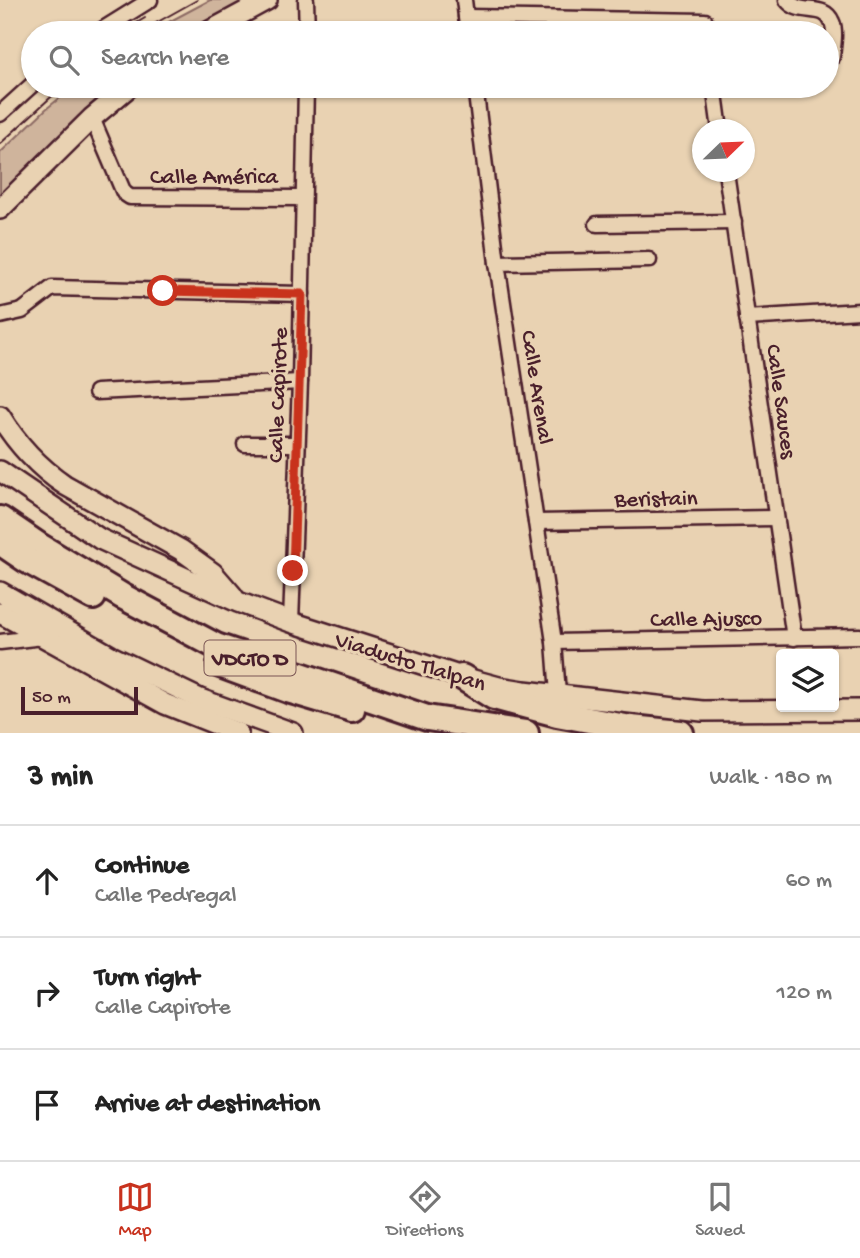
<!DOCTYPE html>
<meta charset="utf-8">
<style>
body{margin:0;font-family:"Gochi Hand",sans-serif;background:#f6f6f6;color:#222}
.controls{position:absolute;right:21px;bottom:21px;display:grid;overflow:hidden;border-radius:7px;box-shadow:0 2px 5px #0004}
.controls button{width:63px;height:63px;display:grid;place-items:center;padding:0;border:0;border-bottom:2px solid #e0e0e0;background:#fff;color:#222;font:35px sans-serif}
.compass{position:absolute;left:692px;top:119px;width:63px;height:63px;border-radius:50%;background:#fff;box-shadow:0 2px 5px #0004;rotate:67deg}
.scale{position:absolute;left:21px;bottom:18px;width:117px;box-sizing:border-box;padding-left:7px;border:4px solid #4a1f2b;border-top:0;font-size:19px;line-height:24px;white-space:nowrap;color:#4a1f2b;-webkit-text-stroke:5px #e9d2b2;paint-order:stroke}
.stop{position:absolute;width:21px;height:21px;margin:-16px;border:5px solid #c8321e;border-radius:50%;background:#fff}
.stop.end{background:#c8321e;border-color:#fff;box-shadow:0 2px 7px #0008}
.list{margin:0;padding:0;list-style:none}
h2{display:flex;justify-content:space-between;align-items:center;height:91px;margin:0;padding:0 28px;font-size:30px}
h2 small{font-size:23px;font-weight:400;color:#767676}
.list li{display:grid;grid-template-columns:46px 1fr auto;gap:21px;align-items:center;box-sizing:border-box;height:112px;padding:0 28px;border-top:2px solid #e0e0e0}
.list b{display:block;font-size:26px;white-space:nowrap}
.list p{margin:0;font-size:23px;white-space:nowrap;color:#767676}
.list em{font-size:23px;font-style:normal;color:#767676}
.icon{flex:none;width:38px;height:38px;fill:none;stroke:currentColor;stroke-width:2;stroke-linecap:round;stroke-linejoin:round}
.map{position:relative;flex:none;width:860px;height:733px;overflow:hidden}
.search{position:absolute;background:#fff;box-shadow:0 2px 5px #0004;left:21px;right:21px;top:21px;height:77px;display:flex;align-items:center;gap:18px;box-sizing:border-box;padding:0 24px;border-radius:38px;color:#767676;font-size:26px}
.sheet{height:427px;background:#fff}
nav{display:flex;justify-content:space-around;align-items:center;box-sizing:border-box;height:98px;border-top:2px solid #e0e0e0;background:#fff;font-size:19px;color:#767676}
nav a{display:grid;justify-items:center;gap:4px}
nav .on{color:#c8321e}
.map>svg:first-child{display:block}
.green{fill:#cfb49c;stroke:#8c6a64;stroke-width:2}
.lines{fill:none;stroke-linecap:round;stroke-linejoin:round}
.street-casing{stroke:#4a1f2b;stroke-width:19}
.secondary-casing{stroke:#4a1f2b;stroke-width:24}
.highway-casing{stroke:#4a1f2b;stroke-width:30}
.street{stroke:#e9d2b2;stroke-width:14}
.secondary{stroke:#e9d2b2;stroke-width:19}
.highway{stroke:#e9d2b2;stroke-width:24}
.tram{stroke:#4a1f2b;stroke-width:2}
.route{stroke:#c8321e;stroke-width:9}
.labels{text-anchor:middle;stroke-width:6;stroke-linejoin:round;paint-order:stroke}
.shield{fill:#e9d2b2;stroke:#7a5554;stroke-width:2}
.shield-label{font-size:21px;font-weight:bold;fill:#4a1f2b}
.street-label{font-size:23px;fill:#4a1f2b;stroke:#e9d2b2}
</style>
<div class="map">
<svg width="860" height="733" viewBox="0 0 860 733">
<rect width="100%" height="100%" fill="#e9d2b2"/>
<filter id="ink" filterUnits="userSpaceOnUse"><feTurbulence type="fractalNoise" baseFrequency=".0143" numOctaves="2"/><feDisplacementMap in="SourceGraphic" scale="14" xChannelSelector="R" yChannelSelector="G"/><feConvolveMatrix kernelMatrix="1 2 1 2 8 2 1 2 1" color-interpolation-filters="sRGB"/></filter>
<g filter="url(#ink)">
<g class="green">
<polygon points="210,0 258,0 196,33 148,33"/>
<polygon points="75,86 121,86 0,202 0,153 46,109"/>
</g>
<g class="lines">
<g class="street-casing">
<g id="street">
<polyline points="306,0 307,33"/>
<polyline points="464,0 468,33"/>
<path d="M787,0C800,17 824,2 832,22C836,30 833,47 832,57"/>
<polyline points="466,17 705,21 707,33"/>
<polyline points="97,33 150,0"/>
<polyline points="475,86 497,263 554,642 558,694"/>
<polyline points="714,86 720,130"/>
<polyline points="0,114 33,84"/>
<polyline points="92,118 124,193 130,197 303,198"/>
<polyline points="726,172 794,638"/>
<polyline points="597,224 734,222"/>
<polyline points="497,263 649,260"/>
<polyline points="0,316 22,311 52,288 302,294"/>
<polyline points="747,318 860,311"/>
<polyline points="96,392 300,382"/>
<polyline points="245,444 297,444"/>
<polyline points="536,522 776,518"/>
<polyline points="291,622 300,382 306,86"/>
<polyline points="0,642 43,637"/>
<polyline points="554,642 860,636"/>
</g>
</g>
<g class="secondary-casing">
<g id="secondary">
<polyline points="206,33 267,0"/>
<polyline points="0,209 92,118 130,86"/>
<path d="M0,416C17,444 37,466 65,485L181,550L213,573L233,596"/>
<polyline points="0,471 100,539 238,602 291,622 462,677 499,687 524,691 702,711 860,710"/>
<polyline points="0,592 111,656 200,699 293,733"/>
<polyline points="0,613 165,704 238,733"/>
</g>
</g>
<g class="highway-casing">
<g id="highway">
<polyline points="0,519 38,545 122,596 216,646 427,718 526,733"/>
<polyline points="0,542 28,561 93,597"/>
<polyline points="220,665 288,690 352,709"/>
<polyline points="462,677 494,697 557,714 631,728 681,733"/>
</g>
</g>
<use href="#street" class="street"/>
<use href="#secondary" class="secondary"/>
<use href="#highway" class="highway"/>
<g class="tram">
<polyline points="120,33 145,18"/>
<polyline points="138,33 197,0"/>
<polyline points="0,144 63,86"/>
</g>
</g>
</g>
<g class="lines" filter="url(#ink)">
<polyline class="route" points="163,291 302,294 293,571"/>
</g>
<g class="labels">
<rect class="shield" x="204.5" y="640.5" width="91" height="35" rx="5"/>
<g class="shield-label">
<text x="250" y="665">VDCTO D</text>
</g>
<g class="street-label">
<text x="214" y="183">Calle América</text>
<text transform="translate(539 387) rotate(81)" y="8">Calle Arenal</text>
<text transform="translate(276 395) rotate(-88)" y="8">Calle Capirote</text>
<text transform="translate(783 401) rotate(82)" y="8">Calle Sauces</text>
<text transform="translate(656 497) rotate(-1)" y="8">Beristain</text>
<text transform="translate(706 617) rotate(-1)" y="8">Calle Ajusco</text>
<text transform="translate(411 660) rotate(17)" y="8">Viaducto Tlalpan</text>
</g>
</g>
</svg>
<div class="controls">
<button><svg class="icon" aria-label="layers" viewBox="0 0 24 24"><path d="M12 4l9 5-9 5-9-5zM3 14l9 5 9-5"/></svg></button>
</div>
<svg class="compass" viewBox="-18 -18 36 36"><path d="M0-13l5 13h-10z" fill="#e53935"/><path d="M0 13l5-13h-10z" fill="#767676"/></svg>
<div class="scale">50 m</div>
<div class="stop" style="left:163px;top:291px"></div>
<div class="stop end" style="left:293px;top:571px"></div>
<div class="search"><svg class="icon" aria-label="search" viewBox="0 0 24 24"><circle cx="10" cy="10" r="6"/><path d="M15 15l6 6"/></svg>Search here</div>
</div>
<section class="sheet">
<h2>3 min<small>Walk · 180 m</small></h2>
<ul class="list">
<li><svg class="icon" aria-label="ahead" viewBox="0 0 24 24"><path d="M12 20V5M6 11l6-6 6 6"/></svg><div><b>Continue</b><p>Calle Pedregal</p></div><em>60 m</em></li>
<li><svg class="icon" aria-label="right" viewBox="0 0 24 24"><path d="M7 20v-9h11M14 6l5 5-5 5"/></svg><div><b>Turn right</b><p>Calle Capirote</p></div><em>120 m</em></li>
<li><svg class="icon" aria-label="arrive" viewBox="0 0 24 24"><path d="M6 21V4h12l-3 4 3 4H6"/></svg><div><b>Arrive at destination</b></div></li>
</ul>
</section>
<nav>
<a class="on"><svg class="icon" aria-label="map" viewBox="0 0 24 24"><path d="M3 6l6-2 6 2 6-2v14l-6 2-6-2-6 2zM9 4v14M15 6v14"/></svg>Map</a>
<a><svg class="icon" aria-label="directions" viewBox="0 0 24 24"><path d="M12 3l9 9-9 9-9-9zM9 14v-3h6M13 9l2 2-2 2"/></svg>Directions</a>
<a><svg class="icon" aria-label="saved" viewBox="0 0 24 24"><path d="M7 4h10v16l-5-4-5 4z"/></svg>Saved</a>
</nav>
